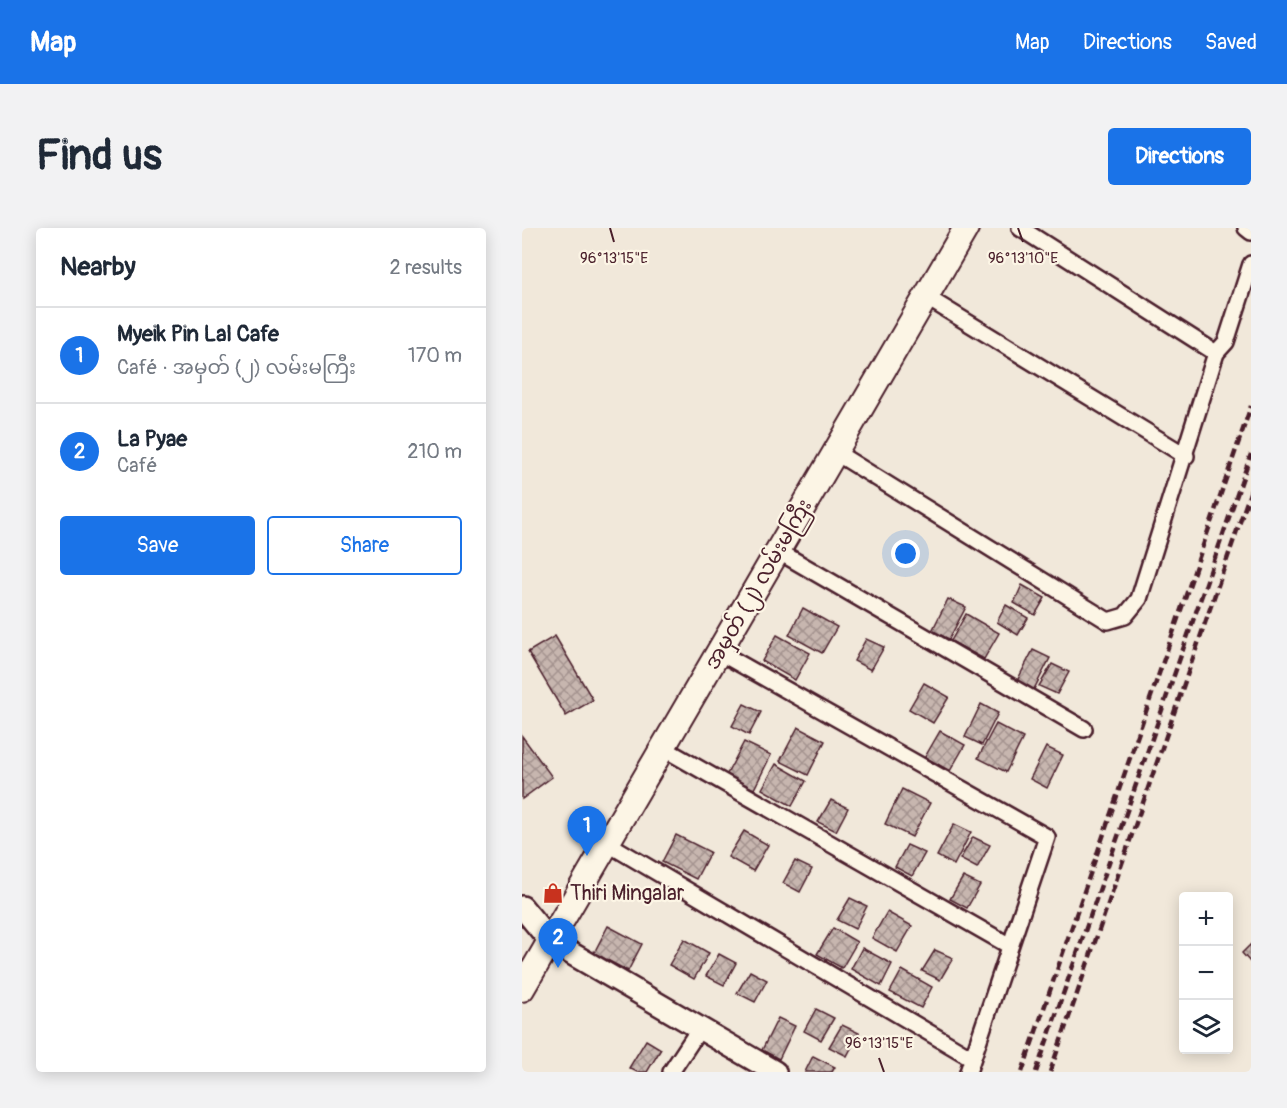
<!DOCTYPE html>
<meta charset="utf-8">
<style>
body{margin:0;font-family:Pangolin,"Noto Sans Myanmar",sans-serif;background:#f2f2f3;color:#1f2937}
.controls{position:absolute;right:18px;bottom:18px;display:grid;overflow:hidden;border-radius:6px;box-shadow:0 3px 15px #0003}
.controls button{width:54px;height:54px;display:grid;place-items:center;padding:0;border:0;border-bottom:2px solid #e0e1e3;background:#fff;color:#1f2937;font:30px sans-serif}
.you{position:absolute;left:384px;top:326px;width:21px;height:21px;margin:-15px;border:4px solid #fff;border-radius:50%;background:#1a73e8;box-shadow:0 0 0 9px #1a73e833}
.badge{display:grid;place-items:center;width:39px;height:39px;border-radius:50%;background:#1a73e8;color:#fff;font-size:20px;font-weight:700}
.pin{position:absolute;translate:-50% -50px;filter:drop-shadow(0 2px 3px #0008)}
.pin::after{content:'';position:absolute;top:32px;width:21px;height:18px;background:inherit;clip-path:polygon(0 0,100% 0,50% 100%)}
.list{margin:0;padding:0;list-style:none}
h2{display:flex;justify-content:space-between;align-items:center;height:78px;margin:0;padding:0 24px;font-size:26px}
h2 small{font-size:20px;font-weight:400;color:#747a83}
.list li{display:grid;grid-template-columns:39px 1fr auto;gap:18px;align-items:center;box-sizing:border-box;height:96px;padding:0 24px;border-top:2px solid #e0e1e3}
.list b{display:block;font-size:22px;white-space:nowrap}
.list p{margin:0;font-size:20px;white-space:nowrap;color:#747a83}
.list em{font-size:20px;font-style:normal;color:#747a83}
.actions{display:flex;gap:12px;padding:18px 24px}
.actions a{flex:1;padding:14px 0;border:2px solid #1a73e8;border-radius:6px;text-align:center;font-size:21px;color:#1a73e8}
.actions .main{background:#1a73e8;color:#fff}
.icon{flex:none;width:33px;height:33px;fill:none;stroke:currentColor;stroke-width:2;stroke-linecap:round;stroke-linejoin:round}
.map{position:relative;flex:none;width:729px;height:844px;overflow:hidden;border-radius:6px}
header{display:flex;align-items:center;gap:36px;box-sizing:border-box;height:84px;padding:0 30px;background:#1a73e8;color:#fff}
header strong{font-size:28px}
nav{display:flex;gap:33px;margin-inline-start:auto;font-size:21px}
.intro{display:flex;align-items:center;justify-content:space-between;box-sizing:border-box;height:144px;padding:0 36px}
h1{margin:0;font-size:42px}
.button{padding:15px 27px;border-radius:6px;background:#1a73e8;color:#fff;font-size:21px;font-weight:700}
main{display:flex;gap:36px;padding:0 36px}
aside{flex:1;background:#fff;border-radius:6px;box-shadow:0 3px 15px #0003}
.map>svg:first-child{display:block}
.building{fill:url(#building-cross-hatch);stroke:#4a1f2b;stroke-width:1.5}
.lines{fill:none;stroke-linecap:round;stroke-linejoin:round}
.minor-casing{stroke:#4a1f2b;stroke-width:20}
.secondary-casing{stroke:#4a1f2b;stroke-width:26}
.primary-casing{stroke:#4a1f2b;stroke-width:28}
.minor{stroke:#fcf5e5;stroke-width:15}
.secondary{stroke:#fcf5e5;stroke-width:21}
.primary{stroke:#fcf5e5;stroke-width:24}
.rail{stroke:#4a1f2b;stroke-width:4.5;stroke-dasharray:9 4.5;stroke-linecap:butt}
.ticks{fill:none;stroke:#4a1f2b;stroke-width:2}
.labels{text-anchor:middle;stroke-width:4.5;stroke-linejoin:round;paint-order:stroke}
.street-label{font-size:21px;fill:#4a1f2b;stroke:#fcf5e5}
.poi-label{font-size:21px;fill:#4a1f2b;stroke:#fcf5e5;text-anchor:start}
.ticks-label{font-size:15px;text-anchor:middle;fill:#4a1f2b;stroke:#fcf5e5;stroke-width:4.5;stroke-linejoin:round;paint-order:stroke}
</style>
<header>
<strong>Map</strong>
<nav><a>Map</a><a>Directions</a><a>Saved</a></nav>
</header>
<div class="intro"><h1>Find us</h1><a class="button">Directions</a></div>
<main>
<aside>
<h2>Nearby<small>2 results</small></h2>
<ul class="list">
<li><span class="badge">1</span><div><b>Myeik Pin Lal Cafe</b><p>Café · အမှတ် (၂) လမ်းမကြီး</p></div><em>170 m</em></li>
<li><span class="badge">2</span><div><b>La Pyae</b><p>Café</p></div><em>210 m</em></li>
</ul>
<div class="actions"><a class="main">Save</a><a>Share</a></div>
</aside>
<div class="map">
<svg width="729" height="844" viewBox="0 0 729 844">
<defs>
<pattern id="building-cross-hatch" width="8" height="8" patternUnits="userSpaceOnUse" patternTransform="scale(1.5)"><rect width="8" height="8" fill="#c7b6af"/><path d="M0 0l8 8M0 8l8-8" fill="none" stroke="#a4938f"/></pattern>
</defs>
<rect width="100%" height="100%" fill="#f1e8da"/>
<filter id="ink" filterUnits="userSpaceOnUse"><feTurbulence type="fractalNoise" baseFrequency=".0167" numOctaves="2"/><feDisplacementMap in="SourceGraphic" scale="12" xChannelSelector="R" yChannelSelector="G"/><feConvolveMatrix kernelMatrix="1 2 1 2 8 2 1 2 1" color-interpolation-filters="sRGB"/></filter>
<g filter="url(#ink)">
<g class="building">
<polygon points="500,357 523,370 513,387 492,375"/>
<polygon points="426,371 444,379 427,411 410,403"/>
<polygon points="484,377 506,390 496,407 475,394"/>
<polygon points="281,380 315,399 300,425 267,407"/>
<polygon points="444,386 477,405 462,431 429,413"/>
<polygon points="255,407 288,425 273,452 240,433"/>
<polygon points="33,408 71,472 44,488 6,424"/>
<polygon points="344,411 362,419 349,442 332,433"/>
<polygon points="511,422 528,430 511,463 494,455"/>
<polygon points="530,436 547,444 535,466 517,458"/>
<polygon points="402,455 427,469 411,495 387,481"/>
<polygon points="222,476 239,484 227,507 210,498"/>
<polygon points="459,476 476,485 460,517 443,509"/>
<polygon points="474,496 501,510 484,544 456,530"/>
<polygon points="276,499 303,513 286,547 258,533"/>
<polygon points="418,503 443,517 428,543 403,529"/>
<polygon points="0,508 30,549 0,571"/>
<polygon points="222,514 249,527 232,561 204,548"/>
<polygon points="524,519 541,527 525,560 508,551"/>
<polygon points="254,536 284,553 270,578 240,561"/>
<polygon points="380,561 408,575 390,609 363,596"/>
<polygon points="309,572 326,580 314,603 296,594"/>
<polygon points="432,596 449,604 432,637 415,628"/>
<polygon points="222,603 246,617 231,643 206,629"/>
<polygon points="154,607 188,624 174,651 140,634"/>
<polygon points="451,609 468,617 455,640 438,631"/>
<polygon points="385,617 403,625 390,648 373,639"/>
<polygon points="273,633 290,641 278,664 261,655"/>
<polygon points="441,649 458,657 445,680 428,671"/>
<polygon points="328,670 345,678 333,701 315,692"/>
<polygon points="365,684 390,698 375,724 350,710"/>
<polygon points="86,698 120,716 106,743 72,725"/>
<polygon points="311,700 335,714 320,740 295,726"/>
<polygon points="162,711 187,725 172,751 147,737"/>
<polygon points="729,716 729,735 720,725"/>
<polygon points="340,720 370,736 359,758 329,741"/>
<polygon points="413,722 431,730 418,752 400,743"/>
<polygon points="197,726 214,735 202,757 184,748"/>
<polygon points="380,742 410,759 399,780 368,764"/>
<polygon points="228,743 245,752 233,774 215,765"/>
<polygon points="294,781 312,790 299,812 282,803"/>
<polygon points="256,790 273,798 257,831 240,822"/>
<polygon points="320,797 337,805 325,828 307,819"/>
<polygon points="124,812 139,821 125,844 115,844 107,840"/>
<polygon points="291,828 313,839 310,844 283,844"/>
</g>
<g class="lines">
<g class="minor-casing">
<g id="minor">
<polyline points="498,0 694,125"/>
<polyline points="724,0 729,4"/>
<polyline points="404,69 664,228"/>
<polyline points="313,224 586,393 603,388 617,371 694,125 704,114 729,36"/>
<polyline points="256,323 562,501"/>
<polyline points="197,424 525,609 446,844"/>
<polyline points="141,520 488,718"/>
<polyline points="85,615 450,830"/>
<polyline points="149,844 178,800"/>
</g>
</g>
<g class="secondary-casing">
<polyline id="secondary" points="0,679 28,713 253,844"/>
</g>
<g class="primary-casing">
<polyline id="primary" points="0,761 444,0"/>
</g>
<use href="#minor" class="minor"/>
<use href="#secondary" class="secondary"/>
<use href="#primary" class="primary"/>
<g class="rail">
<polyline points="500,844 729,178"/>
<polyline points="514,844 729,226"/>
<polyline points="528,844 729,262"/>
</g>
</g>
</g>
<path class="ticks" d="M88,0L92,14M496,0L501,14M357,830L362,844"/>
<defs>
<g id="shop-bare" transform="scale(1.62)"><path d="M-5-2.5h2.3a2.7 3.5 0 0 1 5.4 0H5L5.5 6h-11ZM-1.5-2.5h3a1.5 2.3 0 0 0-3 0Z" fill="#c8321e" stroke="#fcf5e5" stroke-width="2.5" paint-order="stroke"/></g>
</defs>
<g fill-rule="evenodd">
<use href="#shop-bare" x="31" y="665"/>
</g>
<g class="labels">
<g class="street-label">
<text transform="translate(236 356) rotate(-60)" y="7">အမှတ် (၂) လမ်းမကြီး</text>
</g>
<g class="poi-label">
<text x="48" y="672">Thiri Mingalar</text>
</g>
</g>
<g class="ticks-label">
<text x="92" y="35">96°13'15"E</text>
<text x="501" y="35">96°13'10"E</text>
<text x="357" y="820">96°13'15"E</text>
</g>
</svg>
<div class="controls">
<button>+</button>
<button>−</button>
<button><svg class="icon" aria-label="layers" viewBox="0 0 24 24"><path d="M12 4l9 5-9 5-9-5zM3 14l9 5 9-5"/></svg></button>
</div>
<div class="you"></div>
<div class="pin badge" style="left:65px;top:628px">1</div>
<div class="pin badge" style="left:36px;top:740px">2</div>
</div>
</main>
